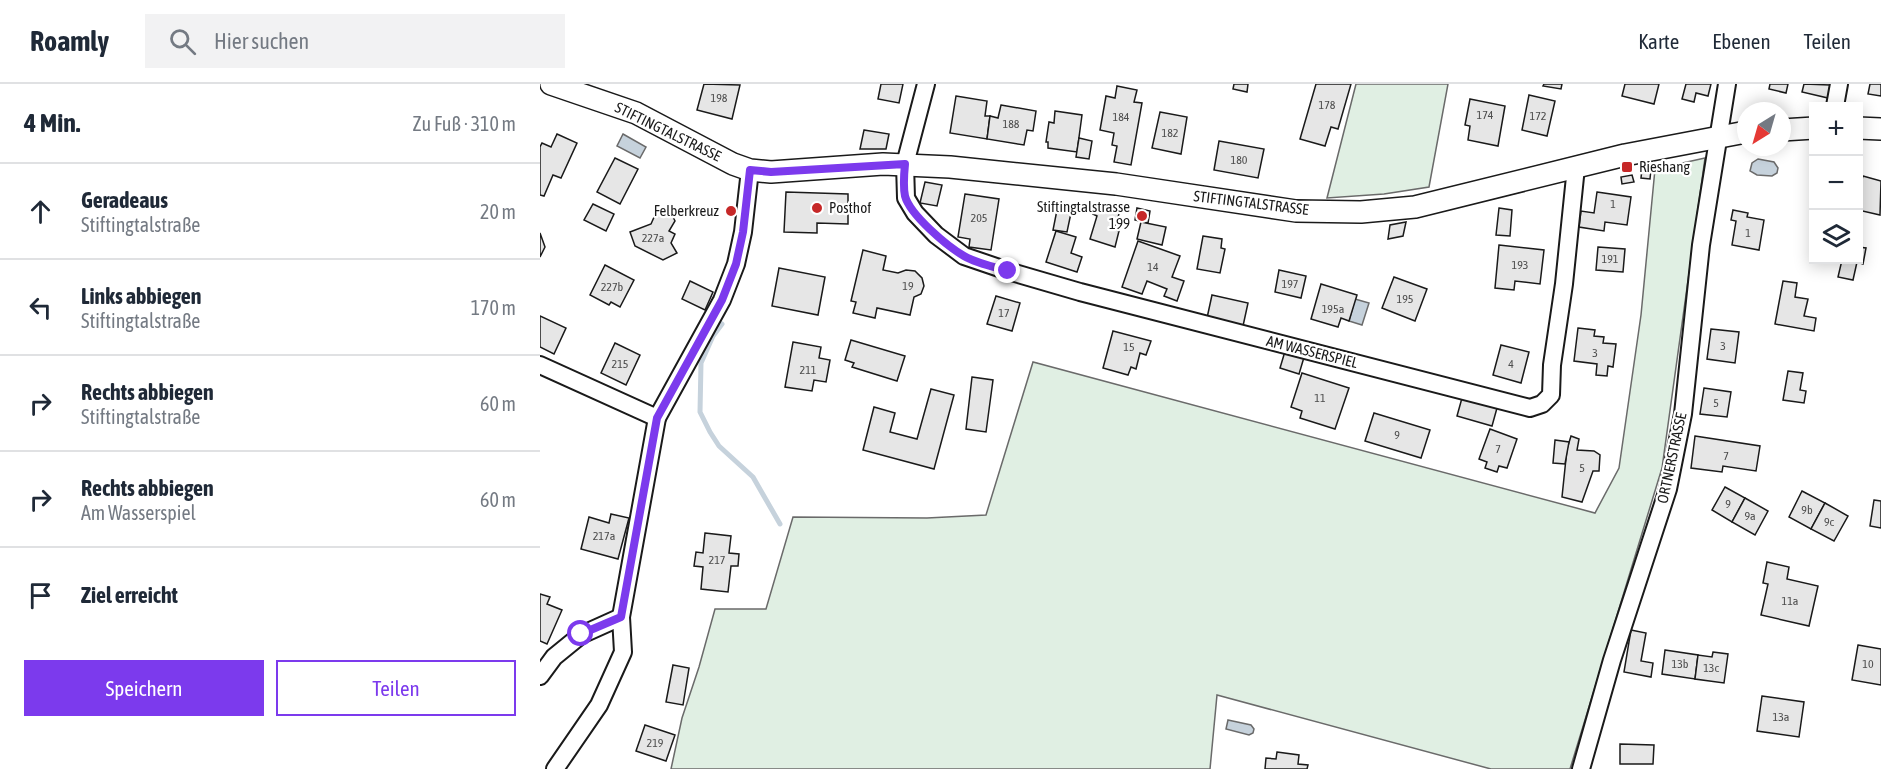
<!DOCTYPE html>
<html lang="de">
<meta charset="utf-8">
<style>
body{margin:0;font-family:"Asap Condensed",sans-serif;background:#f2f2f3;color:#1f2937}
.controls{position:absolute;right:18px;top:18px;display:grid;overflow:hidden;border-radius:0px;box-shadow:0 3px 15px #0003}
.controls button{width:54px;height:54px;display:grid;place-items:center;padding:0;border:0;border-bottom:2px solid #e0e1e3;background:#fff;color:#1f2937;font:30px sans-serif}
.compass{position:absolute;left:1197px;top:18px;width:54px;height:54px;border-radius:50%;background:#fff;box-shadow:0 3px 15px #0003;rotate:217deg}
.stop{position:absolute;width:18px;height:18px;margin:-14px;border:4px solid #7c3aed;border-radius:50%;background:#fff}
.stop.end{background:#7c3aed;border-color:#fff;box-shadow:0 2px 6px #0008}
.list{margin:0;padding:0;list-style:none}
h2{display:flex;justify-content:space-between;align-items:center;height:78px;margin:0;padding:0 24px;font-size:26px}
h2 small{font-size:20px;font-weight:400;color:#747a83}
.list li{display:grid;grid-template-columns:39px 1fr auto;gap:18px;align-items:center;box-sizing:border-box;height:96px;padding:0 24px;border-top:2px solid #e0e1e3}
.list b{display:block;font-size:22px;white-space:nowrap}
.list p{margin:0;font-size:20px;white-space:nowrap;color:#747a83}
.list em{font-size:20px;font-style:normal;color:#747a83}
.actions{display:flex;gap:12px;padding:18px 24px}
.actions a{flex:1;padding:14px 0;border:2px solid #7c3aed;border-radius:0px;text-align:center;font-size:21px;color:#7c3aed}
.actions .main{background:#7c3aed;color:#fff}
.icon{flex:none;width:33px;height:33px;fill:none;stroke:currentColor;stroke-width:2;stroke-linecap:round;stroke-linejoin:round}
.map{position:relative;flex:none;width:1341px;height:685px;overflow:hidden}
header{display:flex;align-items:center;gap:36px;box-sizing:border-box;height:84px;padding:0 30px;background:#fff;border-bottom:2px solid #e0e1e3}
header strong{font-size:28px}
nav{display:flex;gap:33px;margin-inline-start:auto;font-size:21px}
.search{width:420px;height:54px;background:#f2f2f3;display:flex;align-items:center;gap:15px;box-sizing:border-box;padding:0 21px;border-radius:0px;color:#747a83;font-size:22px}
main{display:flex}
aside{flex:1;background:#fff}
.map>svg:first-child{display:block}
.green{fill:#e0efe3;stroke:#6a6a6a;stroke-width:1.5}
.water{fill:#c6d2dc;stroke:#6a6a6a;stroke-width:1.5}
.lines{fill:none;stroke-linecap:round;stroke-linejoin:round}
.stream{stroke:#c6d2dc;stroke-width:5}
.building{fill:#e6e6e6;stroke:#1a1a1a;stroke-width:1.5}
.minor-casing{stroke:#1a1a1a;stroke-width:20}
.tertiary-casing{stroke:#1a1a1a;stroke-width:24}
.minor{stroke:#fff;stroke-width:16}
.tertiary{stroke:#fff;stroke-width:21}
.route{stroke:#7c3aed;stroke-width:8}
.poi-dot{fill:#c62828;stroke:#fff;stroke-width:2}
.labels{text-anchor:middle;stroke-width:4.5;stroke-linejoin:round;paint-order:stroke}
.number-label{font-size:12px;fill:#4d4d4d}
.street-label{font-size:15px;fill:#1a1a1a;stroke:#fff}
.poi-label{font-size:15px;fill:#1a1a1a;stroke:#fff;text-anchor:start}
</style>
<header>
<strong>Roamly</strong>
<div class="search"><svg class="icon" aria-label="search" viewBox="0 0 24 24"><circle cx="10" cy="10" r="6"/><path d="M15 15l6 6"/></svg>Hier suchen</div>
<nav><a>Karte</a><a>Ebenen</a><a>Teilen</a></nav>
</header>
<main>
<aside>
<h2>4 Min.<small>Zu Fuß · 310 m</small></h2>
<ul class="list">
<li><svg class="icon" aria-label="ahead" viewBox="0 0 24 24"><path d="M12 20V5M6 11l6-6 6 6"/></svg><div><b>Geradeaus</b><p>Stiftingtalstraße</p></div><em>20 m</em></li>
<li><svg class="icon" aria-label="left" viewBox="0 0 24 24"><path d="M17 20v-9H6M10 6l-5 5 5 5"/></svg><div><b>Links abbiegen</b><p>Stiftingtalstraße</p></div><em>170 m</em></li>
<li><svg class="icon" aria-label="right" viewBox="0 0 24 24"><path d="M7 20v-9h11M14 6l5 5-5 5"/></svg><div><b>Rechts abbiegen</b><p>Stiftingtalstraße</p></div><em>60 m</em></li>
<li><svg class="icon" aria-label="right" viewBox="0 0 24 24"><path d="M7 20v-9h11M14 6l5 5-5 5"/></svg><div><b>Rechts abbiegen</b><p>Am Wasserspiel</p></div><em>60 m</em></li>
<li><svg class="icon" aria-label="arrive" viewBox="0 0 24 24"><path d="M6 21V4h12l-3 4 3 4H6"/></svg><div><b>Ziel erreicht</b></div></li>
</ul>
<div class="actions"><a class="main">Speichern</a><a>Teilen</a></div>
</aside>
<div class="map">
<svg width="1341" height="685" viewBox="0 0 1341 685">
<rect width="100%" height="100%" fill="#fff"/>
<g class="green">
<polygon points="816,0 908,0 889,103 844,110 787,114"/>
<polygon points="1165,74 1122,384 1030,685 951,685 677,611 670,685 131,685 142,634 159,583 175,525 226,525 253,433 387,434 446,431 493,278 1055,429 1079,384 1101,231 1115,85"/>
</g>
<g class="water">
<polygon points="83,50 106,63 100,74 77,62"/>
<polygon points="1218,75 1234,78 1238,84 1237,89 1232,92 1217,91 1210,87 1212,79"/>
<polygon points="815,215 829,219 822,241 809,237"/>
<polygon points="688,636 711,641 714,645 713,649 709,651 686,645"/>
</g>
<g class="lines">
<polyline class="stream" points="182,240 173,252 161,279 160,328 170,348 179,362 213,393 240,440"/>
</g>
<g class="building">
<polygon points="164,0 200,1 192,35 157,26"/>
<polygon points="341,0 363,0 359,19 338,15"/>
<polygon points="694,0 708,0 707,8 693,5"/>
<polygon points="776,0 811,0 798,45 791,43 785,62 760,55"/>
<polygon points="1004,0 1022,0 1021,5 1003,2"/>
<polygon points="1085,0 1119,0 1114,20 1082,12"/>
<polygon points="1146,0 1171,0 1168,12 1156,9 1154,18 1142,15"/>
<polygon points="1230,0 1248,0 1246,9 1229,5"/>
<polygon points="1264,0 1290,1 1288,14 1262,8"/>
<polygon points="1330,0 1341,0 1341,12 1328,10"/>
<polygon points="577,2 597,6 594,18 602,19 591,81 574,78 577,62 572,61 574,49 560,46 566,12 575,14"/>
<polygon points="989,11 1015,17 1007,52 982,46"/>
<polygon points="416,12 447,17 445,32 450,32 447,55 410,49"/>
<polygon points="930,15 965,22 958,62 928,56 930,42 925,41"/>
<polygon points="461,21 496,27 493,47 487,46 484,61 447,55 450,32 458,34"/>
<polygon points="515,27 542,31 537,68 508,64 508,58 506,58 509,38 514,39"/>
<polygon points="620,28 647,33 641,70 612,64"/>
<polygon points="324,46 349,50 346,65 320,65"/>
<polygon points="17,50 37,59 21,94 13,91 4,112 0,111 0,63 2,59 11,63"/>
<polygon points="539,54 552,57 549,75 536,73"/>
<polygon points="679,57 724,65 718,94 674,86"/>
<polygon points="75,74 98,85 80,120 57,108"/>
<polygon points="1102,85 1111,85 1110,95 1101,94"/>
<polygon points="1092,91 1094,98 1082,100 1081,93"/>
<polygon points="1323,92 1341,97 1340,131 1318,126 1318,109"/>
<polygon points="385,98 402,101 397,122 380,119"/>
<polygon points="246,108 308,110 308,140 277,139 277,149 244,148"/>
<polygon points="1057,108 1091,113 1087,141 1065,138 1064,147 1039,143 1041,127 1054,129"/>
<polygon points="425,110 459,115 451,166 429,163 430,155 418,153"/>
<polygon points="556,119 580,127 574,145 579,147 575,163 550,155 557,132 553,130"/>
<polygon points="53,120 74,130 66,147 44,136"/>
<polygon points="597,124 610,127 608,139 595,136"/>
<polygon points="959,124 972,126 970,152 956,151"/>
<polygon points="123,126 132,131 135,137 129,147 135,150 131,159 137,169 123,176 95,162 90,148 111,140 115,131"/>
<polygon points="517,126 531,129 527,148 513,146"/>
<polygon points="1193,126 1208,129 1207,133 1224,136 1219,166 1192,161 1196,137 1191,136"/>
<polygon points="601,138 626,143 622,161 597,155"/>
<polygon points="866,138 863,152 848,155 850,141"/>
<polygon points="516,147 536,153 531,169 542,173 537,188 506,178"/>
<polygon points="0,149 5,163 0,173"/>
<polygon points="663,152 682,155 681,164 685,165 680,189 657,185"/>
<polygon points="598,157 640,172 632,193 644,197 637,217 624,212 627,205 607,197 602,210 582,203"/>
<polygon points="959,161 1004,166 1000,200 975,197 974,206 955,204"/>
<polygon points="1058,163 1085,165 1083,188 1056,186"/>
<polygon points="1318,163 1326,164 1323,180 1317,178 1313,196 1298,193 1302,176 1318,176"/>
<polygon points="323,166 346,172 343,186 358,189 366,186 375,187 382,194 384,202 381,210 374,213 370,231 337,224 335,234 313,229 316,218 311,217"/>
<polygon points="65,181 94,196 80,223 71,218 69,221 50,211"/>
<polygon points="239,184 285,193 278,231 232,222"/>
<polygon points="739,186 766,192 761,214 735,208"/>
<polygon points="854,193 887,205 875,237 842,224"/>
<polygon points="150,197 173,208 165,226 142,215"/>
<polygon points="1243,197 1257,199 1255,213 1268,215 1264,232 1276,234 1274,247 1235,240"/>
<polygon points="781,200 817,211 809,237 801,234 798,243 771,235"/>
<polygon points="672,211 708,219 703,242 667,234"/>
<polygon points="456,212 480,219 472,247 447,240"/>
<polygon points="0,232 26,244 14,270 0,263"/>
<polygon points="1038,244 1055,246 1054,252 1064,253 1063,259 1076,260 1073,283 1068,282 1067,292 1056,291 1057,280 1034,277"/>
<polygon points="1171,245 1199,248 1195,279 1167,275"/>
<polygon points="573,247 611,257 606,271 600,269 596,285 591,283 588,291 563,284"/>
<polygon points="311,256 365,272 357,297 312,283 314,279 305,276"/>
<polygon points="253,258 281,263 279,274 290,276 286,298 274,296 272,307 245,303"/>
<polygon points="75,259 100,271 86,301 61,289"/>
<polygon points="961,261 989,268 981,299 953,291"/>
<polygon points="746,264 765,270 759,290 740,284"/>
<polygon points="1248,287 1263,289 1260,306 1266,307 1264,319 1243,316"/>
<polygon points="762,289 809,304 795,345 760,334 762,327 751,323"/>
<polygon points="432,293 453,296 446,348 426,345"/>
<polygon points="1164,304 1191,308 1187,333 1160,330"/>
<polygon points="391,305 414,311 394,385 323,366 334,323 355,329 350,348 377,355"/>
<polygon points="922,314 957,324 952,342 917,332"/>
<polygon points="834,329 890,346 881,374 825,357"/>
<polygon points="950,345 977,355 967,384 959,382 957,388 945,384 947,378 939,375"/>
<polygon points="1031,352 1039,355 1037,366 1054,367 1060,371 1059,387 1053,387 1042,418 1022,413 1027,365"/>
<polygon points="1155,352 1220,362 1216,387 1183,382 1182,388 1151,384"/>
<polygon points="1015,356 1029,358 1025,380 1013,379"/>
<polygon points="1185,403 1205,414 1192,438 1172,426"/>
<polygon points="1262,407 1285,419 1271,445 1249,433"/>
<polygon points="1205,414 1228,427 1215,451 1192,438"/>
<polygon points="1334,416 1341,417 1341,444 1330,442"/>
<polygon points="1285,419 1308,432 1294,457 1271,445"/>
<polygon points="71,430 89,434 78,475 41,465 49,433 69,439"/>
<polygon points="165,449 191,452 189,469 199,470 198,482 191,482 188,508 161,505 163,483 154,482 156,468 163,469"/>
<polygon points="1227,478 1249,483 1247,495 1278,502 1269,542 1221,531 1228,500 1223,499"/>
<polygon points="0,510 10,513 7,520 22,526 7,560 0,557"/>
<polygon points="1091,546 1106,549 1101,577 1113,579 1111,593 1084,588"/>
<polygon points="1318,561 1341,565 1341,601 1312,596"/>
<polygon points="1125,566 1158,571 1155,595 1122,590"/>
<polygon points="1173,568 1188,570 1184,599 1155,595 1158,571 1172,573"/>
<polygon points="133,581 149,584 143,621 126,618"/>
<polygon points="1222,612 1264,618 1259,653 1217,647"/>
<polygon points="105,641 135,651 126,677 96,667"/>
<polygon points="1080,660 1114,661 1113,680 1080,680"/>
<polygon points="737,668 759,671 758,680 768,681 767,685 725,685 726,674 736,675"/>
</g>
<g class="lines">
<g class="minor-casing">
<g id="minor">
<polyline points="386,0 365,80 366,114 375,129 396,151 424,172 468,187 540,208 990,324 1002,320 1011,311 1012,281 1024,200 1036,83"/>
<polyline points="1295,22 1299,0"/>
<polyline points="0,281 117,334"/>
<polyline points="0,592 14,573 41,551 81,533"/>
<polyline points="15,685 59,621 83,568 81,533 117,334 182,216 196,180 203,148 210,86"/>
<polyline points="1041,685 1072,576 1128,405 1143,330 1161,161 1187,0"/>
</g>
</g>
<g class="tertiary-casing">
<g id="tertiary">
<polyline points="11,0 96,29 193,80 210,86 231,88 343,80 410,83 576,100 756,127 821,128 875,123 1085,71 1206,48"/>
<polyline points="1318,44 1341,45"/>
<polyline points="1242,46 1274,44"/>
</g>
</g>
<use href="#minor" class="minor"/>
<use href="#tertiary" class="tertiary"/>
</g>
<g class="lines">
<path class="route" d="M41,550L81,533L117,334L182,216L196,180L203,148L210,86L231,88L365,80C364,90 363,102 365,112C370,131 407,162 424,172C436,179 454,183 468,187"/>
</g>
<g class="poi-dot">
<rect x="1081" y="77" width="12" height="12" rx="3"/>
<circle cx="277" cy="124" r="6"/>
<circle cx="191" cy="127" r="6"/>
<circle cx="602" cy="132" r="6"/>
</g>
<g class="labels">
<g class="number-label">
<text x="179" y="18">198</text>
<text x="787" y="25">178</text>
<text x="945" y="35">174</text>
<text x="998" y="36">172</text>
<text x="581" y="37">184</text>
<text x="471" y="44">188</text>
<text x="630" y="53">182</text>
<text x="699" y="80">180</text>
<text x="1073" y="124">1</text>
<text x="439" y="138">205</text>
<text x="1208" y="153">1</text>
<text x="113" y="158">227a</text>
<text x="1070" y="179">191</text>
<text x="980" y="185">193</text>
<text x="613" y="187">14</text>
<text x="750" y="204">197</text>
<text x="368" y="206">19</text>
<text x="72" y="207">227b</text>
<text x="865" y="219">195</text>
<text x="793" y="229">195a</text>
<text x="464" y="233">17</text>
<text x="1183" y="266">3</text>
<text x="589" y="267">15</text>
<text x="1055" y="273">3</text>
<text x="80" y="284">215</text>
<text x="971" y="284">4</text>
<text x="268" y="290">211</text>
<text x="780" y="318">11</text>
<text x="1176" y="323">5</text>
<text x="857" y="355">9</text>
<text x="958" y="369">7</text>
<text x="1186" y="376">7</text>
<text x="1042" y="388">5</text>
<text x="1188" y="424">9</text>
<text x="1267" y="430">9b</text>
<text x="1210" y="436">9a</text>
<text x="1289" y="442">9c</text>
<text x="64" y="456">217a</text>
<text x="177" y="480">217</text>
<text x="1250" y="521">11a</text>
<text x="1140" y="584">13b</text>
<text x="1328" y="584">10</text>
<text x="1171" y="588">13c</text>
<text x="1241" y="637">13a</text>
<text x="115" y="663">219</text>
</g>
<g class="street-label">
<text transform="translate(128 48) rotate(26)" y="5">STIFTINGTALSTRASSE</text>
<text transform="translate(711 119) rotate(7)" y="5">STIFTINGTALSTRASSE</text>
<text transform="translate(772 268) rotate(14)" y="5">AM WASSERSPIEL</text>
<text transform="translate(1132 374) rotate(-78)" y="5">ORTNERSTRASSE</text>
</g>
<g class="poi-label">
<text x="1099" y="88">Rieshang</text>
<text x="590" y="128" text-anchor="end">Stiftingtalstrasse<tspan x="590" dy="17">199</tspan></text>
<text x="289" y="129">Posthof</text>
<text x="179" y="132" text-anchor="end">Felberkreuz</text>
</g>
</g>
</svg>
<div class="controls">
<button>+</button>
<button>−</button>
<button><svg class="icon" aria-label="layers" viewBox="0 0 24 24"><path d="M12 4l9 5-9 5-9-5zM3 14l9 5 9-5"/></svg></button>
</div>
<svg class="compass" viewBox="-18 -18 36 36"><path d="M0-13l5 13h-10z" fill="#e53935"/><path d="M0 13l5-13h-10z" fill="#747a83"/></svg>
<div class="stop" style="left:41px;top:550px"></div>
<div class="stop end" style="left:468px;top:187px"></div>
</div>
</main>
